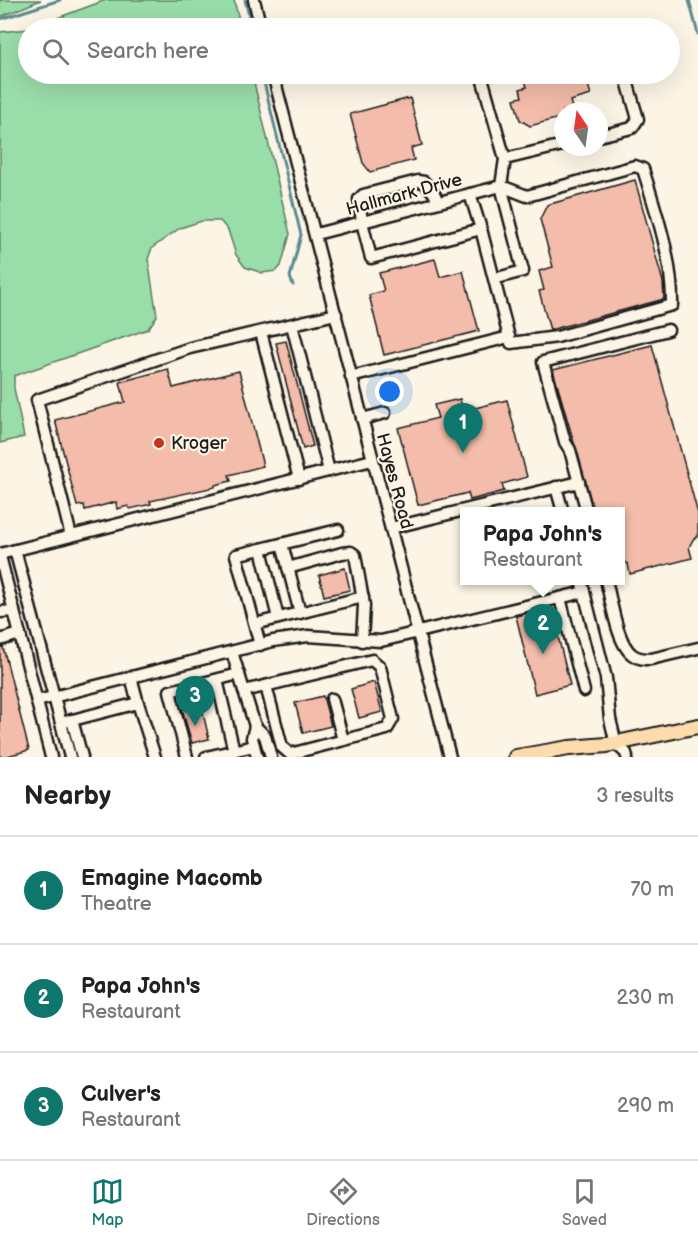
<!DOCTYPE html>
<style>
body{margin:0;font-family:"Balsamiq Sans",sans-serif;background:#f6f6f6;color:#222}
.compass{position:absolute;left:554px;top:102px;width:54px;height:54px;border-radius:50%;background:#fff;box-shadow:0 6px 24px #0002;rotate:347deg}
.you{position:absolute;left:390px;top:392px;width:21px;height:21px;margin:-15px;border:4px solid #fff;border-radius:50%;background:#1a73e8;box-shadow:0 0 0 9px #1a73e833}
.badge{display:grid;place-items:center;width:39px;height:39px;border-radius:50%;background:#0f766e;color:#fff;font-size:20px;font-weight:700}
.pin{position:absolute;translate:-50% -50px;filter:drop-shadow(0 2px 3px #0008)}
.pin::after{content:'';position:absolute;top:32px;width:21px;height:18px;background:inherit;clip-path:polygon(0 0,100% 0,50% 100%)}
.popup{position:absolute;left:460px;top:507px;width:165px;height:78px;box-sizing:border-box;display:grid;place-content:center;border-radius:0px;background:#fff;filter:drop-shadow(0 2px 4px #0005);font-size:20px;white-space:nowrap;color:#767676}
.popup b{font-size:22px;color:#222}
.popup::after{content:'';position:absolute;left:50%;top:100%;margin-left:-12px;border:12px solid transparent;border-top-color:#fff}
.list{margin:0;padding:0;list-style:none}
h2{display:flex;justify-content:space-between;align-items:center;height:78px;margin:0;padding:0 24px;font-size:26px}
h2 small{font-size:20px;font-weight:400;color:#767676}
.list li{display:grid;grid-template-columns:39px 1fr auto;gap:18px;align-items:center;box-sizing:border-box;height:108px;padding:0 24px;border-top:2px solid #e0e0e0}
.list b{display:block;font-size:22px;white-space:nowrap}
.list p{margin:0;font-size:20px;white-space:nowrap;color:#767676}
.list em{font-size:20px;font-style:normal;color:#767676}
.icon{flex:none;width:33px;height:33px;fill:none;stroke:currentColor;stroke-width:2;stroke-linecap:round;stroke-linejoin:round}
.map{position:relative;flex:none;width:698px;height:757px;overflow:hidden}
.search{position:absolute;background:#fff;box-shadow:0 6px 24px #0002;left:18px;right:18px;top:18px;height:66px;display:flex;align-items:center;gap:15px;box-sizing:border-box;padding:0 21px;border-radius:33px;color:#767676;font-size:22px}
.sheet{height:402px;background:#fff}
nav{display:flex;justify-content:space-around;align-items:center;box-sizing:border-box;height:84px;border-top:2px solid #e0e0e0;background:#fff;font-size:16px;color:#767676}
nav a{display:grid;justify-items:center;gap:3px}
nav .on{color:#0f766e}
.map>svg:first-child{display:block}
.green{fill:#99dda9;stroke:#5a7c62;stroke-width:1.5}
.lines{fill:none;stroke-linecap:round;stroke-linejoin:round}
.stream{stroke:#5b8a92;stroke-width:3}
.building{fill:#f4bcaa;stroke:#1c1c1c;stroke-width:1.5}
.minor-casing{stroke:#1c1c1c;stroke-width:15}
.major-casing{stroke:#1c1c1c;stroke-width:18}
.minor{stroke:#fcf5e5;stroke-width:10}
.major{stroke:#fedbac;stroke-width:14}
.poi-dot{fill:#c8321e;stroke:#fcf5e5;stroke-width:2}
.labels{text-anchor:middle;stroke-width:4.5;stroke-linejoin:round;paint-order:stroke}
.street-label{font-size:18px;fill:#1c1c1c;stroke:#fcf5e5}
.poi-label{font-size:18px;fill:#1c1c1c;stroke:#fcf5e5;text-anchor:start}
</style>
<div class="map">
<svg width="698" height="757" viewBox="0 0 698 757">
<rect width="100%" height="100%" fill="#fcf5e5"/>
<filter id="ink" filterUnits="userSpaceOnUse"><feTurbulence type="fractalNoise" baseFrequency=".0167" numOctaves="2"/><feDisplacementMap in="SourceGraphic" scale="12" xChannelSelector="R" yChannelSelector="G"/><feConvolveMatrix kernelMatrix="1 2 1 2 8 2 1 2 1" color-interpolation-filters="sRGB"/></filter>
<g filter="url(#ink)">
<g class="green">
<polygon points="0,0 41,0 0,17"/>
<polygon points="106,0 234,0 241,28 30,28"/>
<polygon points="28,29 28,74 252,74 290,234 281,266 276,271 262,273 245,267 236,255 228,230 220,221 202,221 180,228 152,248 148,259 157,316 148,329 14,376 14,388 24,437 0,443 0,32"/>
</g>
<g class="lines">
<g class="stream">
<polyline points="245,0 252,28"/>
<polyline points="689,0 698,34"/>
<polyline points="0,19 60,0"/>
<polyline points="262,74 301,235 290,277 293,285"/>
</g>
</g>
<g class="building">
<polygon points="523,74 585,74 591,95 570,101 573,111 563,111 563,117 530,126 520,120 514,99 522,97 520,89 527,87"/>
<polygon points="410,98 422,145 411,148 414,160 370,172 363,163 350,114"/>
<polygon points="635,180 663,282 664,299 550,330 539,291 544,290 539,271 553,267 540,219 547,205"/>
<polygon points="435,259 440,277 463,271 479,331 384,355 369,295 384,291 379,273"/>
<polygon points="286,341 313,446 303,449 276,343"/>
<polygon points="652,345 698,514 698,537 694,538 689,547 692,558 630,574 628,564 621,559 621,512 594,512 553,370"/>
<polygon points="168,369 173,388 239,371 263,466 229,475 231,481 215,485 215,487 150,501 151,504 130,509 128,506 117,509 116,502 85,510 84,505 77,506 55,420 125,402 120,382"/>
<polygon points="460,399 463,411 507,400 527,477 502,484 504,491 470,500 468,493 418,505 398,428 438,418 434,405"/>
<polygon points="345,568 350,590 324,596 319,575"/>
<polygon points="551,608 570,685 535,694 516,616"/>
<polygon points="0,647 3,647 29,750 4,757 0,757"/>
<polygon points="374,682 382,712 359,718 351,689"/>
<polygon points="323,696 331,726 303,733 295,703"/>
<polygon points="201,704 209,739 192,743 182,709"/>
</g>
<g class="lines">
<g class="minor-casing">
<g id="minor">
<polyline points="254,0 261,28"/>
<polyline points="273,74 450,757"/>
<polyline points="599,136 632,128 638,119 625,74"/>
<polyline points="505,159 563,145"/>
<polyline points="438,202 434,193 424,182 418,181 363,195 359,199 362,222 371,258 481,229 470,194"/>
<path d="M481,229L509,337L511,343L557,337L672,305C673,261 656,211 643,169L635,166L527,196L501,186L523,271L494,279"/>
<polyline points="316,234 501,186 505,159 481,74"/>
<polyline points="292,325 329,471"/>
<polyline points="261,332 299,479"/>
<polyline points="351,377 509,337"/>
<polyline points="362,419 385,413"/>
<polyline points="556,487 563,512"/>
<polyline points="587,512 570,450 565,442 543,362 668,330"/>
<polyline points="391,528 579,482"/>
<polyline points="71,536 37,400 190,348 336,314"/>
<polyline points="282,544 300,613"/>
<polyline points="261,549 278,618"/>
<polyline points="15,550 70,757"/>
<polyline points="0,554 372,460"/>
<polyline points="0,556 51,757"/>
<polyline points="288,568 342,553 351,552 355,555 364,605 362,641"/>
<polyline points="581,580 606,678 610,719 616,744 626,753 627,757"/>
<path d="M606,580C611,599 617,645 633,655C638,659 645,659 651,659L698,648"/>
<polyline points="560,598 584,691"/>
<polyline points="0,612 14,611"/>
<polyline points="255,624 363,597"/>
<polyline points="0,640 20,634"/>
<polyline points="260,645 236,555 338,530"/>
<polyline points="232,652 255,726 265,736 271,757"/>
<polyline points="217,680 234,751"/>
<polyline points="244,691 372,660 380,667 393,719 387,729 290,754 282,747 266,686"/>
<polyline points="332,699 343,740"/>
<polyline points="37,701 273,641 308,636 381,641 584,592"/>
<polyline points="138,703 155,757"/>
<polyline points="72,720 82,757"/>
<polyline points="61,723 138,703 131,677"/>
<polyline points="255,726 252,738 257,757"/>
<polyline points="187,757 170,691 239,674"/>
<polyline points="206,757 254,746"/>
</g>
</g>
<g class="major-casing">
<polyline id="major" points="516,757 569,748 607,745 698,726"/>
</g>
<use href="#minor" class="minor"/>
<use href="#major" class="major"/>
</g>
</g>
<circle class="poi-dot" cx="159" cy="443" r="6"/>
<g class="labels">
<g class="street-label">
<text transform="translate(404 194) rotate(-15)" y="6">Hallmark Drive</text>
<text transform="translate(395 481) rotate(75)" y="6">Hayes Road</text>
</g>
<g class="poi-label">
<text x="171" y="449">Kroger</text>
</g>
</g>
</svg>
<svg class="compass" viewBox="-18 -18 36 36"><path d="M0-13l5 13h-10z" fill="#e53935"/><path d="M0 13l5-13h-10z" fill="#767676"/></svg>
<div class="you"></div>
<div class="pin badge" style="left:463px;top:453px">1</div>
<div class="pin badge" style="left:543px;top:654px">2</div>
<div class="popup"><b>Papa John's</b>Restaurant</div>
<div class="pin badge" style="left:195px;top:726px">3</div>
<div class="search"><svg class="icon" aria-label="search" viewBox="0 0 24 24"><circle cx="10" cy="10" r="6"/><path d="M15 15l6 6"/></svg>Search here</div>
</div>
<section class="sheet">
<h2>Nearby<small>3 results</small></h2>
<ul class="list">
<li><span class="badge">1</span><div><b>Emagine Macomb</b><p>Theatre</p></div><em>70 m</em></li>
<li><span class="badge">2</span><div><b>Papa John's</b><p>Restaurant</p></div><em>230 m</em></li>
<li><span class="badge">3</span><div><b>Culver's</b><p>Restaurant</p></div><em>290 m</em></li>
</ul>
</section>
<nav>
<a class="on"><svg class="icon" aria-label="map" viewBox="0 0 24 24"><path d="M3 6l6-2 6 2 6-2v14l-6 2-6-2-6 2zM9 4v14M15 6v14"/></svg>Map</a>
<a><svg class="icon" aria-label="directions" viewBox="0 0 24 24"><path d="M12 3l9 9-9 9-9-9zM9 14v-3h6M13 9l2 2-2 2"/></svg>Directions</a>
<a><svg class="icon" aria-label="saved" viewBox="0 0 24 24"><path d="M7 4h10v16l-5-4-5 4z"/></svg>Saved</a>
</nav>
